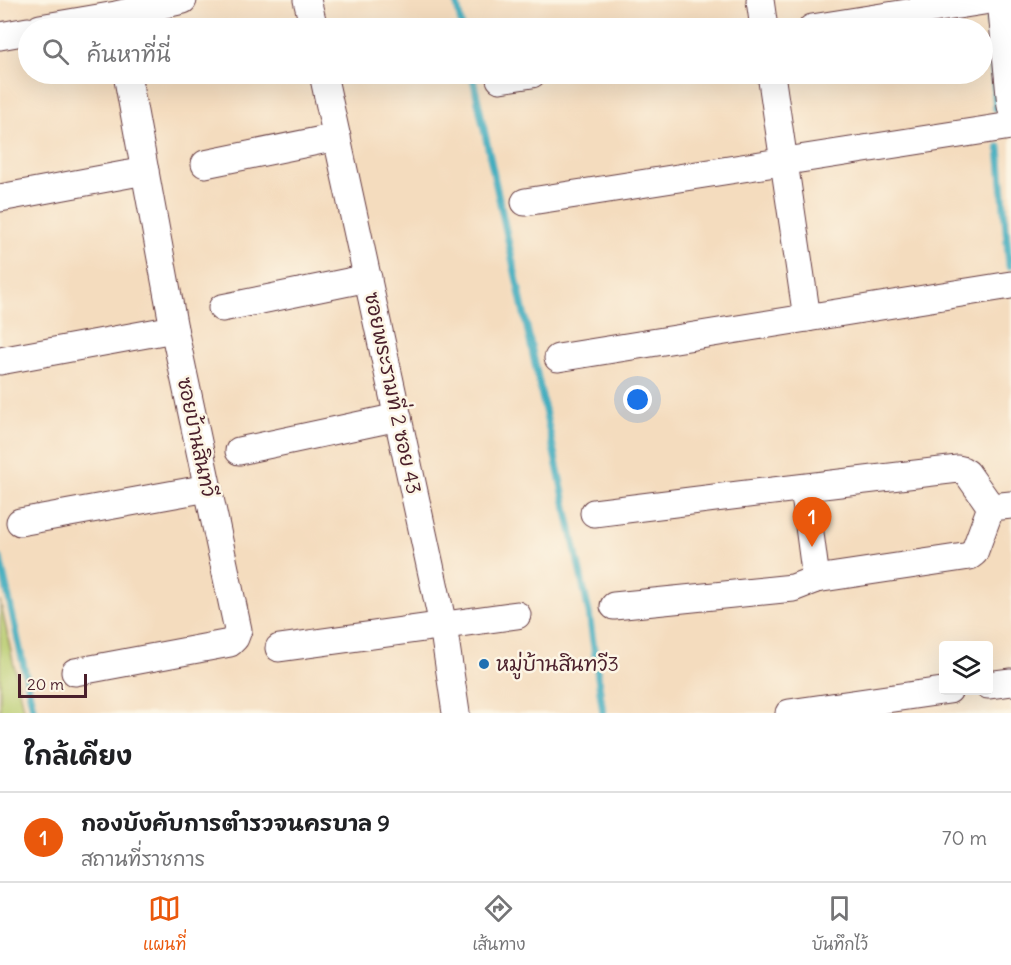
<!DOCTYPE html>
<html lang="th">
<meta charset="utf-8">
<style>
body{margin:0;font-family:Delius,"Playpen Sans Thai",sans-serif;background:#f6f6f6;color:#202124}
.controls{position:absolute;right:18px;bottom:18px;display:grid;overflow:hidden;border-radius:6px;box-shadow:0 6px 24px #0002}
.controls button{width:54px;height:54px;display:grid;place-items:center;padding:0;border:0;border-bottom:2px solid #e0e0e0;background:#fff;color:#202124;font:30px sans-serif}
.scale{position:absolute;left:18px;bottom:15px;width:69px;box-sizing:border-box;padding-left:6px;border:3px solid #4a1f2b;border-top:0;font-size:16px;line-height:21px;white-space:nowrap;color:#4a1f2b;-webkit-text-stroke:4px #fcf5e5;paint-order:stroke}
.you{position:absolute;left:638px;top:400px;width:21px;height:21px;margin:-15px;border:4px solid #fff;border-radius:50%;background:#1a73e8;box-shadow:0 0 0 9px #1a73e833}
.badge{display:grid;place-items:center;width:39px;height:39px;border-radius:50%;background:#ea580c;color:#fff;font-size:20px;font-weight:700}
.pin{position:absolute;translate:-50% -50px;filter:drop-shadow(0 2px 3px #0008)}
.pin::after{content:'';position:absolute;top:32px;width:21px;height:18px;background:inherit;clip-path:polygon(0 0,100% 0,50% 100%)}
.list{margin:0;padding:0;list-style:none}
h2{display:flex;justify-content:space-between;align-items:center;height:78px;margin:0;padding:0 24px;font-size:26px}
h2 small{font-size:20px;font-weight:400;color:#757577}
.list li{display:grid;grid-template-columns:39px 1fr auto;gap:18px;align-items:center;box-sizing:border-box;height:90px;padding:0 24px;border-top:2px solid #e0e0e0}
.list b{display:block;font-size:22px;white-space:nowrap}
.list p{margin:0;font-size:20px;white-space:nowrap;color:#757577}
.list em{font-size:20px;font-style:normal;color:#757577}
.icon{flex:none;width:33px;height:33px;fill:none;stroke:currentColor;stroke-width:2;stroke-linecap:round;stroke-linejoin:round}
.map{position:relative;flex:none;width:1011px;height:713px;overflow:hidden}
.search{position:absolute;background:#fff;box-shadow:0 6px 24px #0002;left:18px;right:18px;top:18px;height:66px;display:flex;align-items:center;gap:15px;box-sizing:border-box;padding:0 21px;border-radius:33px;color:#757577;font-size:22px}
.sheet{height:168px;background:#fff}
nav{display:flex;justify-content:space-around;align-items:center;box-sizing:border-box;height:84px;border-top:2px solid #e0e0e0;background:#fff;font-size:16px;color:#757577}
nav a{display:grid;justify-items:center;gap:3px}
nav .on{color:#ea580c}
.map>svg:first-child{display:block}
.green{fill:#b8cc6f;stroke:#81764d;stroke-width:1.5}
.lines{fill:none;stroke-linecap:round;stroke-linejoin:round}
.stream{stroke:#40acbe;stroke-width:7}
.street-casing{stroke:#643b41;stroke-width:29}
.street{stroke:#fff;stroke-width:27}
.poi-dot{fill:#1f6fb2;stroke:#fcf5e5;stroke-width:2}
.labels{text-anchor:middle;stroke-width:5;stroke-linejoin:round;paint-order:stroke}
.street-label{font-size:20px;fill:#4a1f2b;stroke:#fcf5e5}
.poi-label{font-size:20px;fill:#4a1f2b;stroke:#fcf5e5;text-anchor:start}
</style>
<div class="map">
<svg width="1011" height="713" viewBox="0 0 1011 713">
<rect width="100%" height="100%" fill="#fcf5e5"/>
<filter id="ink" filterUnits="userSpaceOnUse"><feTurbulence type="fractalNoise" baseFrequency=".0167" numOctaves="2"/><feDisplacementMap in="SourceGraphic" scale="12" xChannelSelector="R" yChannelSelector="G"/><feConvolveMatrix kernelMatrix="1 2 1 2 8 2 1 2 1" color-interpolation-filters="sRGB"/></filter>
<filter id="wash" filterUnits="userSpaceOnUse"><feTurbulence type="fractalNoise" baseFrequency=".008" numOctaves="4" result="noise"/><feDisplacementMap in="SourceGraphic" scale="24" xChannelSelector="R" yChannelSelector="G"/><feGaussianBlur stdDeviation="1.35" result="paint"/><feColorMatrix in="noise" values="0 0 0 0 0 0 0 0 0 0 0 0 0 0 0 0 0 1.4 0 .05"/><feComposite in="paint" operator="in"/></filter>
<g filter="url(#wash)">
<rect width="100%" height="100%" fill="#f4dcbe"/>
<polygon class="green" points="0,600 24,713 0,713"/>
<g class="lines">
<g class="stream">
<polyline points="456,0 462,28"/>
<polyline points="989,20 996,109"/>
<polyline points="472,74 589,613 603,713"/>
<polyline points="999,147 1009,266"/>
<polyline points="0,558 34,713"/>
</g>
</g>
</g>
<g filter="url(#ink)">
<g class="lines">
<g class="street-casing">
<g id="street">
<polyline points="307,0 314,28"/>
<polyline points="760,0 764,28"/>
<polyline points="1001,0 1011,106"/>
<polyline points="40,28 116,15 183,0"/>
<polyline points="812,28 990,0"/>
<polyline points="0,36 28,31"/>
<polyline points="323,74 443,625 456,713"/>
<polyline points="771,74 807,318"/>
<polyline points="500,79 532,74"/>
<polyline points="205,164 337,137"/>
<polyline points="0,198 145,171"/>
<polyline points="525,202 1011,126"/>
<polyline points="222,308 368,278"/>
<polyline points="558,358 1011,285"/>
<polyline points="0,361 174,329"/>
<polyline points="239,451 398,417"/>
<polyline points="804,488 816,579"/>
<polyline points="594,513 739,495 958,469 962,470 967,473 991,507"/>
<polyline points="20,522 208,488"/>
<polyline points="614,606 793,588 816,579 970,556 974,553 991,507 1011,505"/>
<polyline points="279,648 517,615"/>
<polyline points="75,672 230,643 235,638 238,630 174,329 127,74"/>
<polyline points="988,685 1011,682"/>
<polyline points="789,713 949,690"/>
</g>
</g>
<use href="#street" class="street"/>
</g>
</g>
<circle class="poi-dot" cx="484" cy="664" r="6"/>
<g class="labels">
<g class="street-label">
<text transform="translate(393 393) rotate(78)" y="7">ซอยพระรามที่ 2 ซอย 43</text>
<text transform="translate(197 437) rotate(78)" y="7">ซอยบ้านสินทวี</text>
</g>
<g class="poi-label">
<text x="496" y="671">หมู่บ้านสินทวี3</text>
</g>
</g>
</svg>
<div class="controls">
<button><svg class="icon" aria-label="layers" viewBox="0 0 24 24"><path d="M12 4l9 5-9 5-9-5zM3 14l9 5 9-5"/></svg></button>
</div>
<div class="scale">20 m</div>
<div class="you"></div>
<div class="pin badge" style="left:812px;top:547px">1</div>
<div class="search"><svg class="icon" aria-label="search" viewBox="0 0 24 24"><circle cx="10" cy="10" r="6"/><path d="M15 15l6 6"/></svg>ค้นหาที่นี่</div>
</div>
<section class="sheet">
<h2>ใกล้เคียง<small></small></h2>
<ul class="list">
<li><span class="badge">1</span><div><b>กองบังคับการตำรวจนครบาล 9</b><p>สถานที่ราชการ</p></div><em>70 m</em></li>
</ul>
</section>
<nav>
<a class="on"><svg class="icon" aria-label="map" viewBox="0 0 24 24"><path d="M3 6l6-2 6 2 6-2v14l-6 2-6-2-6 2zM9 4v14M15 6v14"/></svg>แผนที่</a>
<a><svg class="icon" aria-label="directions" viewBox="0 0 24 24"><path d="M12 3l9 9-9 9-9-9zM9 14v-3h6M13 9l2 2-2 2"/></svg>เส้นทาง</a>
<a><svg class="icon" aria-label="saved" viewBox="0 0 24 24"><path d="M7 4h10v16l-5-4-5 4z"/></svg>บันทึกไว้</a>
</nav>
